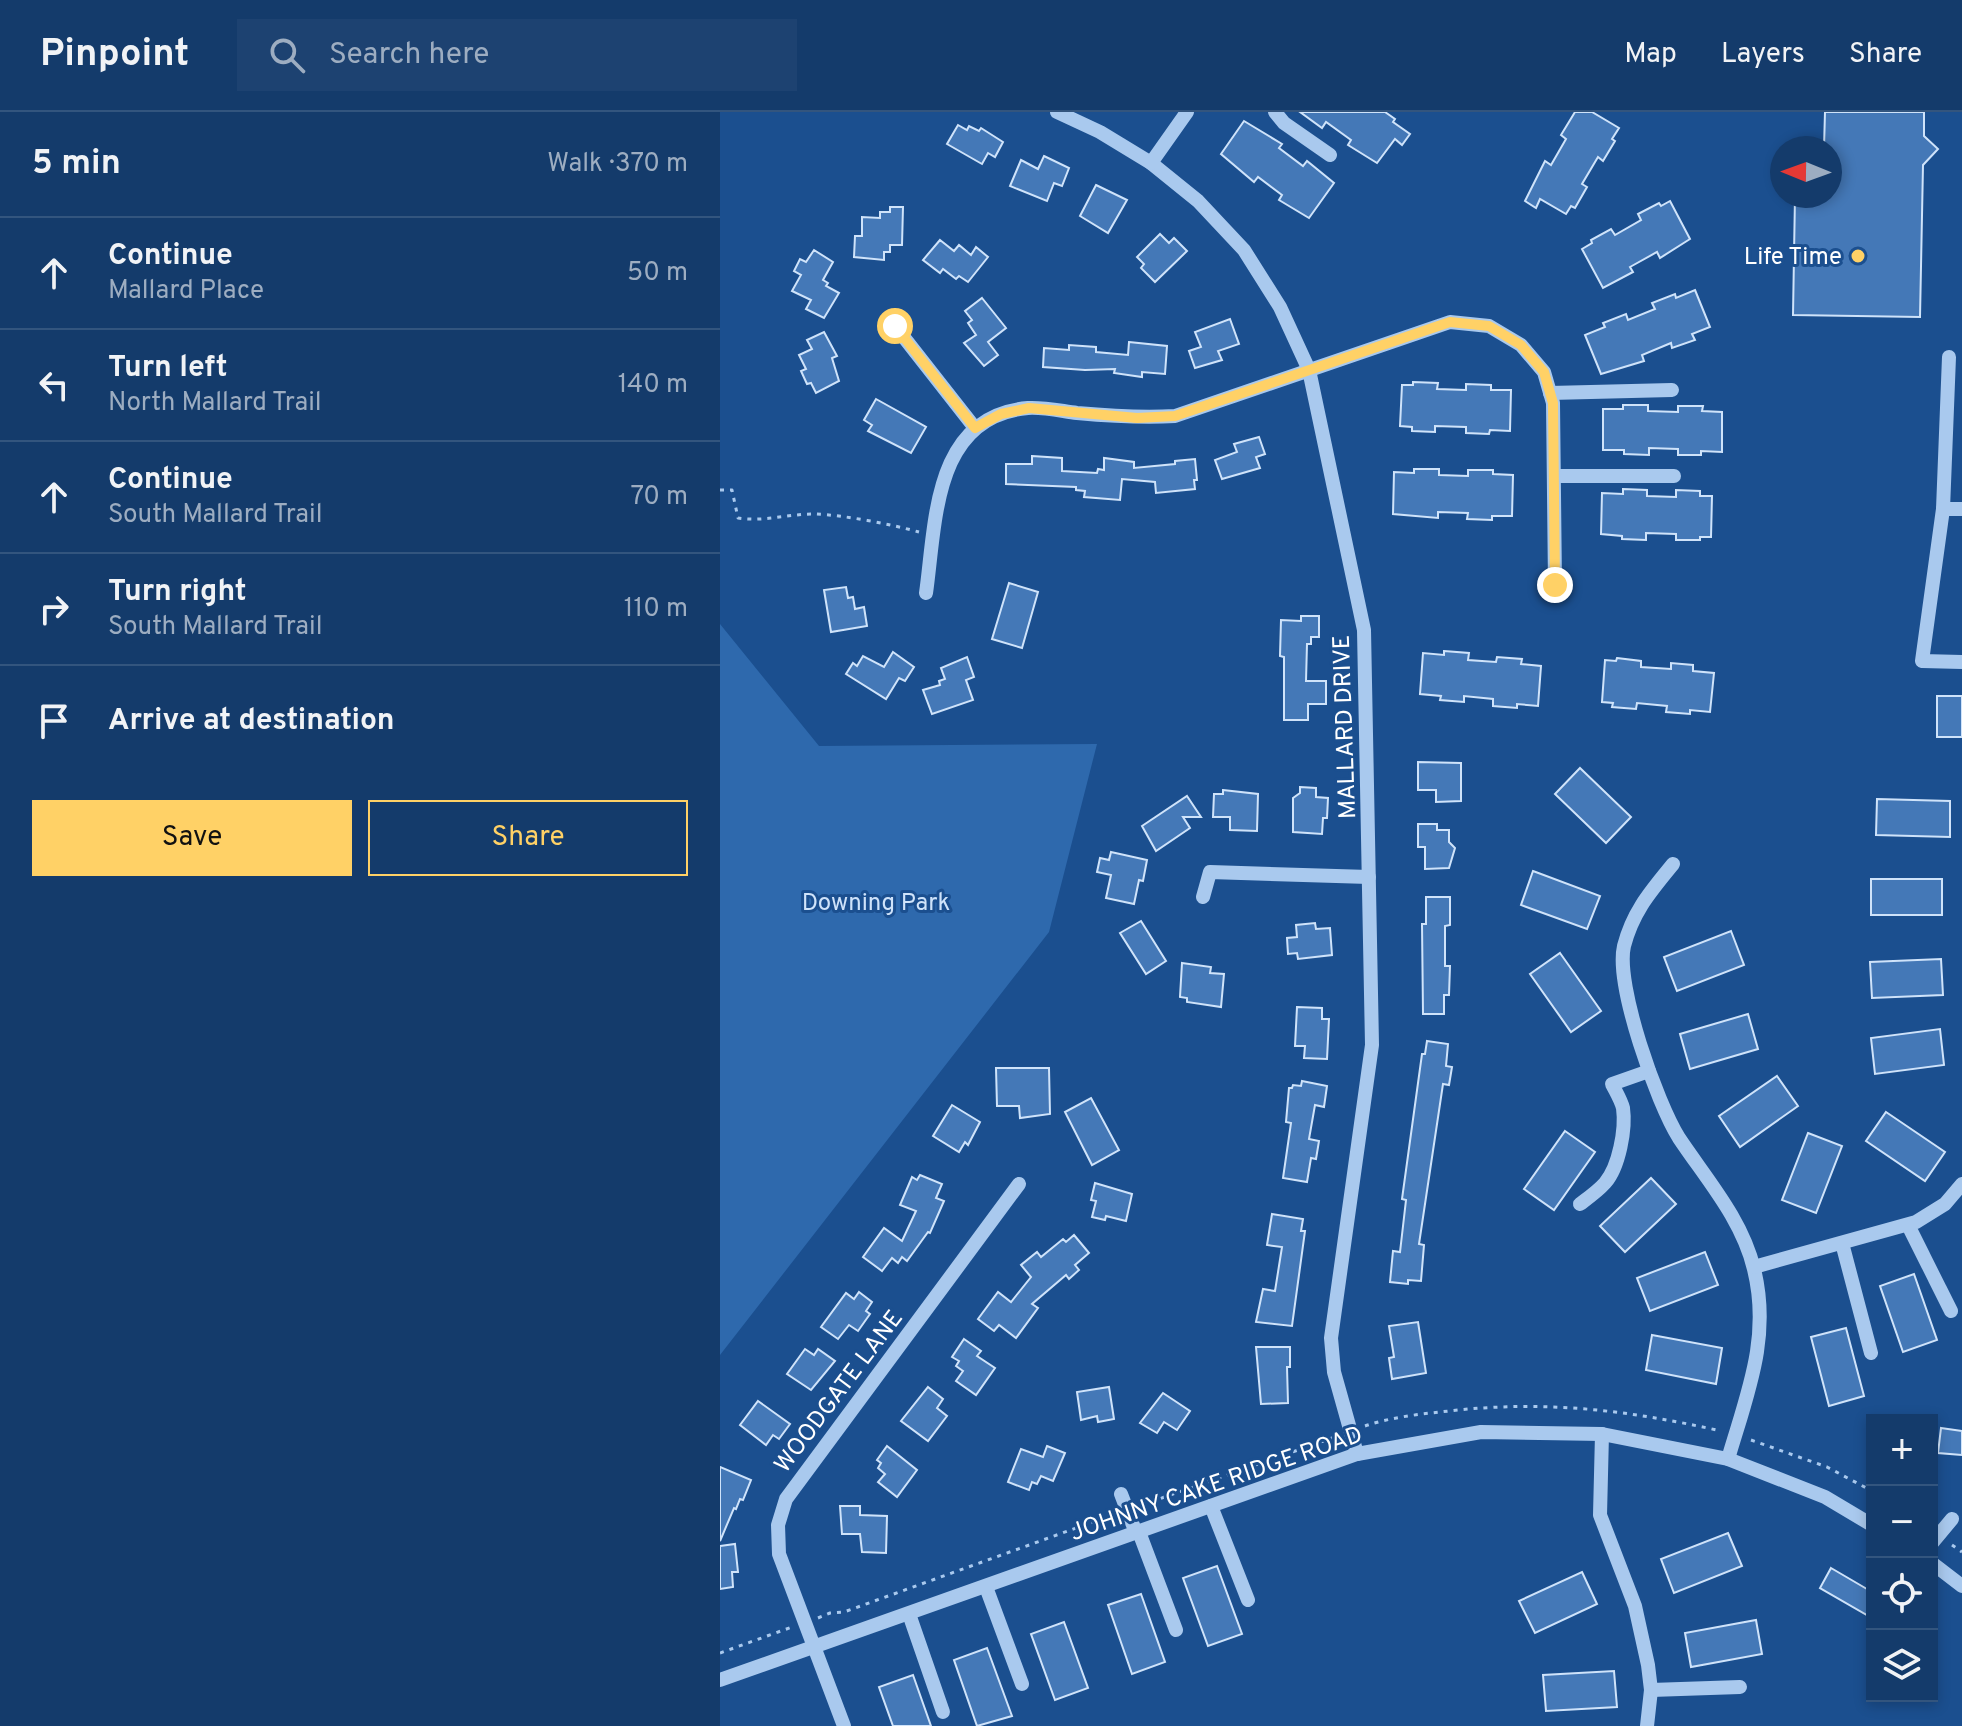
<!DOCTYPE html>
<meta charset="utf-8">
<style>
body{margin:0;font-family:Overpass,sans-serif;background:#1d4271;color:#f1f3f6}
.controls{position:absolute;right:24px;bottom:24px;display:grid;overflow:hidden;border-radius:0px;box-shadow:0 4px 12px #0003}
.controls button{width:72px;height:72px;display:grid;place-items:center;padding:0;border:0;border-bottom:2px solid #33557e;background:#143b6b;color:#f1f3f6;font:40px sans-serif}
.compass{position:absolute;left:1050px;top:24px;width:72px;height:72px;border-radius:50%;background:#143b6b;box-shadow:0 4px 12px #0003;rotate:271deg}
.stop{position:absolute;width:24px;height:24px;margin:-18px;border:6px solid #ffd166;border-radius:50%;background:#fff}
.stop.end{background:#ffd166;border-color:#fff;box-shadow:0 2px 8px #0008}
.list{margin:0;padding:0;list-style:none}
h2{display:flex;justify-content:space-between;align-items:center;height:104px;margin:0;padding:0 32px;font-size:34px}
h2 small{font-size:26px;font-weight:400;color:#9dadc1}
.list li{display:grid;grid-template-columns:52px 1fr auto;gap:24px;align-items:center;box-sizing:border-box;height:112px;padding:0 32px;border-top:2px solid #33557e}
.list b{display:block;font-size:30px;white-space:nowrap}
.list p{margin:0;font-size:26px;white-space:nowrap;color:#9dadc1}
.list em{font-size:26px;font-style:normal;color:#9dadc1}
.actions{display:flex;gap:16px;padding:24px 32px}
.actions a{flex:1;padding:18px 0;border:2px solid #ffd166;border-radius:0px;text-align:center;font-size:28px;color:#ffd166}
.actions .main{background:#ffd166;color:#111}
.icon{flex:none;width:44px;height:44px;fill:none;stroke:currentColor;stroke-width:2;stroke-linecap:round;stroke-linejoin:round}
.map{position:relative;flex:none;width:1242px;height:1614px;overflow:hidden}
header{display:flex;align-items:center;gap:48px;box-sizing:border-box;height:112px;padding:0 40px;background:#143b6b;border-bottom:2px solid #33557e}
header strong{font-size:38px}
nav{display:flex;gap:44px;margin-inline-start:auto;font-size:28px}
.search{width:560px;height:72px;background:#1d4271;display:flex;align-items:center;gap:20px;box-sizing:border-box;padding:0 28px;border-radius:0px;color:#9dadc1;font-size:30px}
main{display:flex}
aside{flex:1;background:#143b6b}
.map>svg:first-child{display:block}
.green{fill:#2e69ad}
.building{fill:#4478b7;stroke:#cfe3fa;stroke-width:2}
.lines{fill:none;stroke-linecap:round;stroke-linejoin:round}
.path{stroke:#a9c9ee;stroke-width:3;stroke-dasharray:4 6;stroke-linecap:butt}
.minor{stroke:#a9c9ee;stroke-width:14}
.route{stroke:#ffd166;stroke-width:10}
.poi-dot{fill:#ffd166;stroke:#1b4f8f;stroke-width:3}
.labels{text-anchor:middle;stroke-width:6;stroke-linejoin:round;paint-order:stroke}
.poi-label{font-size:24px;fill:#fff;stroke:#1b4f8f;text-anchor:end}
.street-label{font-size:24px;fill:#fff;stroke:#1b4f8f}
.park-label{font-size:24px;fill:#cfe3fa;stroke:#1b4f8f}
</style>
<header>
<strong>Pinpoint</strong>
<div class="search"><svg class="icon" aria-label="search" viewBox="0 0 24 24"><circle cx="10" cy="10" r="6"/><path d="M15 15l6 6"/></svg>Search here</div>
<nav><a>Map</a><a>Layers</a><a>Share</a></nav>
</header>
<main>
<aside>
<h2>5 min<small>Walk · 370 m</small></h2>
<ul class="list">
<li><svg class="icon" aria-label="ahead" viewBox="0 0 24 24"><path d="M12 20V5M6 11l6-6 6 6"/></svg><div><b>Continue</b><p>Mallard Place</p></div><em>50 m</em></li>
<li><svg class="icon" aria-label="left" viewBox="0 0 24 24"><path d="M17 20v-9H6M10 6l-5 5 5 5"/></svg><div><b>Turn left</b><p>North Mallard Trail</p></div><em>140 m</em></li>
<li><svg class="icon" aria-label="ahead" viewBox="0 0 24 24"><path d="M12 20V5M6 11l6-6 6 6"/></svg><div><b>Continue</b><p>South Mallard Trail</p></div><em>70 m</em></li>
<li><svg class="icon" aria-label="right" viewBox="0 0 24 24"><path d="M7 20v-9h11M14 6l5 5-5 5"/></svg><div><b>Turn right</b><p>South Mallard Trail</p></div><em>110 m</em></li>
<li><svg class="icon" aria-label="arrive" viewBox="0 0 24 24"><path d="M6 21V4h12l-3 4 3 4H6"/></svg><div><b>Arrive at destination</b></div></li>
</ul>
<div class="actions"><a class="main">Save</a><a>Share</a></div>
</aside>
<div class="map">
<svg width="1242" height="1614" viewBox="0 0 1242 1614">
<rect width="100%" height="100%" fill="#1b4f8f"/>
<polygon class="green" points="0,512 99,634 377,632 329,820 0,1243"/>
<g class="building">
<polygon points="580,0 665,0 675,7 673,10 690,22 682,33 675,27 657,51 628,33 631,28 606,10 602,16"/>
<polygon points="855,0 872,0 899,16 892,27 895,29 883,49 878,45 862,72 867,75 855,96 851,94 846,102 820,87 816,96 805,89 825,49 831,53 846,27 841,23"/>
<polygon points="1105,0 1204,0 1204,24 1218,37 1203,53 1200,205 1073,203 1075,84 1110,84 1110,36 1104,36"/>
<polygon points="524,9 562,32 559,36 583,54 587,49 614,71 589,106 559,88 562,83 538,65 534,70 501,42"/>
<polygon points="238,13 247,18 249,14 259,19 261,16 283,30 275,45 268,41 262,52 227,32"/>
<polygon points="324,44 349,56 342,74 334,71 327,89 290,74 301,48 318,57"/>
<polygon points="376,73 407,88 388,121 360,104"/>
<polygon points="950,89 970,127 940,146 937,140 910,155 913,160 883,176 862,137 872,131 871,128 891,117 895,123 921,108 918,102 939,91 941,94"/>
<polygon points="170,95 183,95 182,133 170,133 170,140 164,140 164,148 134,145 135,124 142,124 142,105 160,106 160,100 170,100"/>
<polygon points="440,122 449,131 454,126 467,139 435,170 421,156 424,152 417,145"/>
<polygon points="220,128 234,139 239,133 251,143 256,135 268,145 248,170 239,164 236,167 223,157 220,161 203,148"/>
<polygon points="94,138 113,150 103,168 108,171 106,174 119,181 104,206 86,197 91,188 72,179 81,163 74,159 80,147 86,150"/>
<polygon points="975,178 990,215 972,222 975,228 952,236 951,231 922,243 924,249 881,262 865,223 885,215 883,211 906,202 908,208 935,197 932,191 955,182 956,186"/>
<polygon points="262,186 286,216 268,230 278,243 264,254 244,231 256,223 248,211 252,208 245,199"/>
<polygon points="510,207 519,232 498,239 502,248 475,256 469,239 481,235 475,220"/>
<polygon points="104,220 117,244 112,246 119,269 96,281 91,271 87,272 81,259 86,257 79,243 92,237 87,228"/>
<polygon points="409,230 447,234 445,262 422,260 422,265 394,261 395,257 365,258 323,255 324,236 349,238 349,233 376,235 376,240 408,243"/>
<polygon points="693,270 718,271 717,277 746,278 746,272 771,273 771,278 791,278 790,319 770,318 769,322 746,321 746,315 715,314 715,320 692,319 692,315 680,314 682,273 693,273"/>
<polygon points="156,287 206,315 191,341 148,319 152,313 144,308"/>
<polygon points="903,293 928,293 928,299 958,300 958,294 983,294 982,299 1002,300 1002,340 981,339 981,343 958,343 958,337 929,336 929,343 904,342 904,338 883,338 883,297 903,297"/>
<polygon points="539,325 545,342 536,345 540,356 502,367 495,348 517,340 514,332"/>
<polygon points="312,344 342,346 342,359 377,361 378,357 384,358 384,346 414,350 414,356 455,352 455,349 475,347 477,368 474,368 475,377 436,381 435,370 402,367 400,388 364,385 365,379 356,378 356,375 286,372 286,352 312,352"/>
<polygon points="694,357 719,357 719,363 748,364 748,358 773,358 773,362 793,363 792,404 772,404 772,408 747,407 748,401 718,400 718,406 673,402 674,360 694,361"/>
<polygon points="903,377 927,378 927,384 956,385 956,378 980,379 980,384 992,384 991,425 980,425 980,428 956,428 956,422 926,421 926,428 902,427 902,424 881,422 882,381 903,382"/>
<polygon points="289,471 318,480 302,536 272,527"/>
<polygon points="126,475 128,486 133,485 135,497 144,495 147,514 111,520 104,478"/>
<polygon points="581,504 599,504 599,525 591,525 591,532 587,532 586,569 606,569 606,592 588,592 588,608 564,608 564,545 560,544 561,508 581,509"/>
<polygon points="724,539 749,541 748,548 776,550 777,545 802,547 801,552 821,554 818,594 797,592 797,596 773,594 773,587 744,584 744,590 720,588 721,584 700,582 703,541 724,543"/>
<polygon points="173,540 194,555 185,569 179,566 166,587 126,562 133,551 137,554 143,544 164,555"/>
<polygon points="247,545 254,565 246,568 253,588 212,602 203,578 220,573 219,569 225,567 221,556"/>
<polygon points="897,546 921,549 921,555 951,557 951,551 973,553 973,559 994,561 990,600 970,598 970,602 946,600 947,594 917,591 916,597 892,595 893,591 882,590 885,548 896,549"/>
<rect x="1217" y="584" width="25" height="41"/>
<polygon points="698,650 741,651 741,689 716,690 716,678 698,678"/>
<polygon points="860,656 911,705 886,731 835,682"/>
<polygon points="580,675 596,676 596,685 608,686 607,706 603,706 602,722 573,720 573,686 580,681"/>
<polygon points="503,678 538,682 537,719 510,718 510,705 493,705 494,682 503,682"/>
<polygon points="467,684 481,705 463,705 470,716 436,739 422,714"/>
<polygon points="1157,687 1230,689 1230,725 1156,723"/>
<polygon points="698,712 717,712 717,718 729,718 729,730 735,736 729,756 705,757 705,735 698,735"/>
<polygon points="391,740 427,748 423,769 419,768 414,792 386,786 391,763 377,760 380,746 389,748"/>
<polygon points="813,759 880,784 867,817 801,793"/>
<rect x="1151" y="767" width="71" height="36"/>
<polygon points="706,785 730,785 730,813 725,814 725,854 730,854 729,883 724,883 724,902 703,902 702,812 706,812"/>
<polygon points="421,809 446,849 426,862 400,821"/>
<polygon points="595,811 596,817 610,816 612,843 578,847 577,841 568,842 567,826 577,825 576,813"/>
<polygon points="1011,819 1024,853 957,879 944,845"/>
<polygon points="840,841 881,899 851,920 810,862"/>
<polygon points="1221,847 1223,883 1152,886 1150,850"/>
<polygon points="462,851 491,855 490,861 504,862 501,895 467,890 467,886 460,885"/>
<polygon points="577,895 602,896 602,907 609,907 607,947 584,946 585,934 575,934"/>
<polygon points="1028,902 1038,937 970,957 960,922"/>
<polygon points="1220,917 1224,953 1155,962 1151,926"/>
<polygon points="707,929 728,932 726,954 732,955 729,973 723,972 699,1132 704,1133 701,1169 688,1168 688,1172 670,1170 673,1139 680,1140 686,1088 682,1087 702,942 705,942"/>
<polygon points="276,956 329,956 330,1002 300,1006 299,994 277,994"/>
<polygon points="1057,964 1078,994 1020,1035 999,1004"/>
<polygon points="582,969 607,974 604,995 595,993 589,1027 599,1029 596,1047 591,1046 587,1070 563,1066 571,1011 566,1010 569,976 572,976 573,973 581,974"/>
<polygon points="371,986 399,1038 372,1053 345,1000"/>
<polygon points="232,993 260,1010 248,1033 245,1030 239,1040 213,1024"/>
<polygon points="1166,1000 1225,1040 1205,1069 1146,1029"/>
<polygon points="845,1019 875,1040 834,1098 804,1077"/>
<polygon points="1088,1021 1122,1034 1096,1101 1062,1088"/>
<polygon points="200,1063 222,1072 216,1086 224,1089 210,1121 208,1120 187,1149 182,1145 178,1151 172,1146 162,1159 143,1145 164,1116 182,1129 196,1099 180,1093 192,1065 197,1068"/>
<polygon points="931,1066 956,1092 905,1140 880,1114"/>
<polygon points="375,1071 412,1082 406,1109 386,1104 385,1108 372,1105 376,1089 371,1088"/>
<polygon points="552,1102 583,1107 581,1119 585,1119 572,1214 536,1210 543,1177 555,1179 562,1135 547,1133"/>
<polygon points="354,1123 369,1141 355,1153 359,1158 349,1167 346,1163 312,1192 318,1196 296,1226 279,1213 274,1219 258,1207 278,1180 291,1190 311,1165 301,1153 317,1140 321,1145 343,1127 346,1130"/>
<polygon points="985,1140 998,1173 930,1199 917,1166"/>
<polygon points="1194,1162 1217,1228 1183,1240 1160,1174"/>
<polygon points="139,1180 152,1190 146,1199 150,1202 138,1219 129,1213 118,1227 101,1215 126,1181 134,1187"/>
<polygon points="698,1210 706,1261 672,1267 669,1246 674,1245 669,1214"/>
<polygon points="1126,1216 1144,1284 1109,1294 1091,1225"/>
<polygon points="932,1223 1002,1236 996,1272 926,1258"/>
<polygon points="244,1227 261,1239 257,1244 275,1256 256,1283 236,1269 243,1259 236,1254 239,1249 232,1245"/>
<polygon points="536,1235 570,1235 570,1255 567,1255 568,1291 541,1292"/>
<polygon points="85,1237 94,1243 98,1237 115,1249 91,1278 67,1262"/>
<polygon points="208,1275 223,1287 217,1296 227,1304 208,1329 181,1309"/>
<polygon points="389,1275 394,1307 378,1310 377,1304 361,1308 357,1280"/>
<polygon points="443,1281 470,1299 457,1318 444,1310 437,1321 420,1311"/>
<polygon points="38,1289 70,1312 59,1327 53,1323 46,1333 20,1313"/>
<polygon points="1221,1316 1242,1319 1242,1343 1218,1341"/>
<polygon points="167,1334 197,1358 177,1385 158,1370 165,1362 158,1356 161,1351 157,1348"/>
<polygon points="327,1334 345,1341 333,1369 321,1364 317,1372 312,1370 309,1378 288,1370 301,1337 323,1345"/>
<polygon points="0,1355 31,1368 23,1388 20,1387 16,1397 14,1396 0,1429"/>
<polygon points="120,1394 140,1394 140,1403 167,1404 166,1441 142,1440 140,1422 122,1422"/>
<polygon points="1008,1421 1022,1454 954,1481 941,1447"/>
<polygon points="15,1432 18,1460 12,1460 13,1475 0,1477 0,1434"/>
<polygon points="497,1454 522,1522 488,1534 463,1466"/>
<polygon points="1111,1456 1152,1480 1152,1506 1100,1476"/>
<polygon points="862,1460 877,1492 815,1521 799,1489"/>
<polygon points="421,1482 445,1550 412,1562 388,1493"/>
<polygon points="1036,1508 1042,1542 971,1555 965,1521"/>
<polygon points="344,1510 368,1576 335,1588 311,1522"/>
<polygon points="267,1536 292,1604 257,1614 234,1548"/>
<polygon points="894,1559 897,1595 826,1599 823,1563"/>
<polygon points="193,1563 211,1614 173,1614 159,1575"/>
</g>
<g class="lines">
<g class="path">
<path d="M0,378H12L18,406C44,410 68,402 94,402C124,403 170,412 199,420"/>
<path d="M645,1314C671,1305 701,1302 729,1299C825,1288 907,1298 1001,1319"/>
<polyline points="1031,1328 1107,1355 1152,1379"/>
<polyline points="422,1393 615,1325"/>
<polyline points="1232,1433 1242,1440"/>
<polyline points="98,1506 110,1501 124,1500 392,1403"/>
<polyline points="0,1541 72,1515"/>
</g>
<g class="minor">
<polyline points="337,0 380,20 431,51 478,89 524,138 560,195 589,258 644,518 652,933 611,1226 614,1260 637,1342"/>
<polyline points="555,0 564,11 610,43"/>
<polyline points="431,51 467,0"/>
<polyline points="175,214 255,316"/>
<polyline points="1229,245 1223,397 1202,549 1242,550"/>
<polyline points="830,281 952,278"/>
<polyline points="834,364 954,364"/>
<polyline points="1223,397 1242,397"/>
<path d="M206,481C216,410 213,304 308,296C324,295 341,299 357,301C390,304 422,306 455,304L730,210L769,214L801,233L824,260L833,291L835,473"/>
<path d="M953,752C931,779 913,799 904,834C895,873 937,991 959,1026C987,1068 1022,1107 1034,1157C1051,1226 1027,1282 1008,1347"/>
<polyline points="483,785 490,760 649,765"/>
<path d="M860,1092C868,1086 878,1079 885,1071C899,1055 906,1017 903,996C901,988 896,980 892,972L929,959"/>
<polyline points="1188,1113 1231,1199"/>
<polyline points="1122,1131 1151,1241"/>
<polyline points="1034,1155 1196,1110 1225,1092 1242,1072"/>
<polyline points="882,1322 880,1403 915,1494 928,1553 931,1578 927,1614"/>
<polyline points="401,1382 416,1421"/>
<polyline points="491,1394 528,1488"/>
<polyline points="419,1420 456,1518"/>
<polyline points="1212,1431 1232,1407"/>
<polyline points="1212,1451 1242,1474"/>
<polyline points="266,1475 302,1572"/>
<polyline points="189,1502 223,1600"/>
<polyline points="0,1568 637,1342 761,1320 882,1322 1008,1347 1105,1385 1152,1413"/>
<polyline points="931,1578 1020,1575"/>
<polyline points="124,1614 59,1442 58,1413 66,1387 299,1072"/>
</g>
</g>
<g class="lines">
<polyline class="route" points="175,214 255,316 281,302 309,296 417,306 455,304 730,210 769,214 801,233 824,260 833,291 835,473"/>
</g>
<circle class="poi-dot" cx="1138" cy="144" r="8"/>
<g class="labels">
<g class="poi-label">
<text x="1122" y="152">Life Time</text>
</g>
<g class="street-label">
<text transform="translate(624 615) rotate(-92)" y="8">MALLARD DRIVE</text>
<text transform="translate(118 1279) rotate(-53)" y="8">WOODGATE LANE</text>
<text transform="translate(496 1371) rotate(-19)" y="8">JOHNNY CAKE RIDGE ROAD</text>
</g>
<g class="park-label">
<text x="156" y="798">Downing Park</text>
</g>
</g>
</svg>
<div class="controls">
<button>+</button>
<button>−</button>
<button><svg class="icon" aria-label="locate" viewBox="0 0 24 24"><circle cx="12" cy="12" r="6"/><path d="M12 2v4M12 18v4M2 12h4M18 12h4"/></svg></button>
<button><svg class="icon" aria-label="layers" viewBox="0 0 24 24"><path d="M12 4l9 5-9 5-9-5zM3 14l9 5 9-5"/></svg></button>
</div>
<svg class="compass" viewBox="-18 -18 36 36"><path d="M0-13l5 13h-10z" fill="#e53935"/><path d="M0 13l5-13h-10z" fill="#9dadc1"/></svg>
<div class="stop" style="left:175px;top:214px"></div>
<div class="stop end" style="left:835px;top:473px"></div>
</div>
</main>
